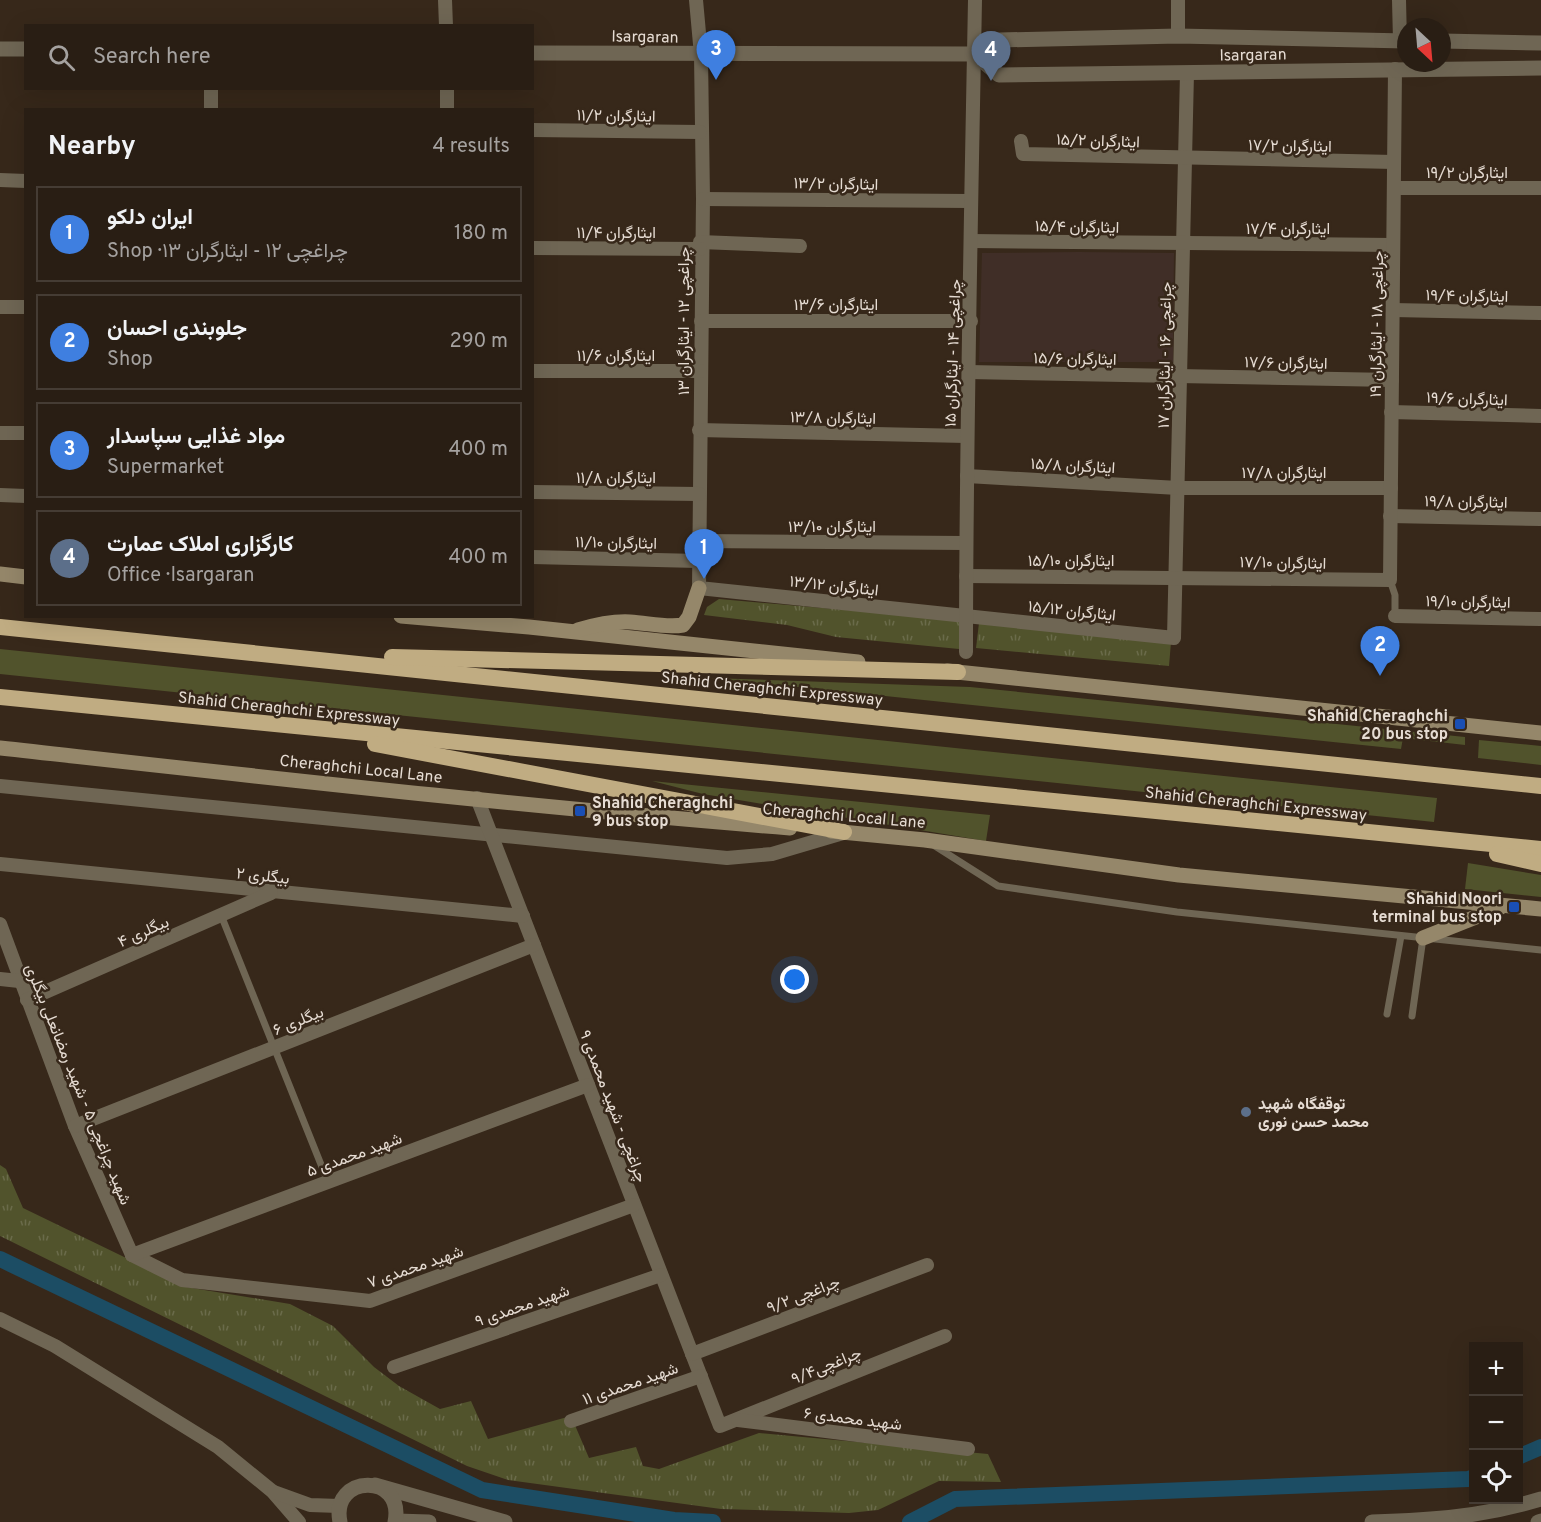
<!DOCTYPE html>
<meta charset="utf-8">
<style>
body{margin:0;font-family:Overpass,Vazirmatn,sans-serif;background:#352b22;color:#f1f3f6}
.controls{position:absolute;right:18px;bottom:18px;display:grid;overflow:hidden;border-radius:0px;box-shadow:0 6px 24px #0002}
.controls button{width:54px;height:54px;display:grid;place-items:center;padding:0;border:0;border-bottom:2px solid #453c34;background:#291e14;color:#f1f3f6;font:30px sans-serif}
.compass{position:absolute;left:1397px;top:18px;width:54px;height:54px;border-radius:50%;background:#291e14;box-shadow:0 6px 24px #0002;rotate:154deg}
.you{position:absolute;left:795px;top:980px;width:21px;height:21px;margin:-15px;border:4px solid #fff;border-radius:50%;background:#1a73e8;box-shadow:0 0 0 9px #1a73e833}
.badge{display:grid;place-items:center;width:39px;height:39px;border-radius:50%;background:#f2a541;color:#fff;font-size:20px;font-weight:700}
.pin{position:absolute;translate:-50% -50px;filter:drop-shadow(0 2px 3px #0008)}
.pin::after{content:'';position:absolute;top:32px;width:21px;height:18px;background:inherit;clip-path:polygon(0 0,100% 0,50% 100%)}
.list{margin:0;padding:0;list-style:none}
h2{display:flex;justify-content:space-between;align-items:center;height:78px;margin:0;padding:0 24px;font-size:26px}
h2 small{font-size:20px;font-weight:400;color:#a5a2a0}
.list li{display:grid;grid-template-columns:39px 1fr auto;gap:18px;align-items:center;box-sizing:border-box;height:96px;margin:0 12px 12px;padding:0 12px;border:2px solid #453c34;border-radius:0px}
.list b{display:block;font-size:22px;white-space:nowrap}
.list p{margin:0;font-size:20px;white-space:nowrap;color:#a5a2a0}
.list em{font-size:20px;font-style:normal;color:#a5a2a0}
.icon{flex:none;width:33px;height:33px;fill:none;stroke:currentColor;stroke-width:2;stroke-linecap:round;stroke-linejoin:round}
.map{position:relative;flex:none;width:1541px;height:1522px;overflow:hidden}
.search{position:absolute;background:#291e14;box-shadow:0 6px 24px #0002;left:24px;top:24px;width:510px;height:66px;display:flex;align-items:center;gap:15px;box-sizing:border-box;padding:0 21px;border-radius:0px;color:#a5a2a0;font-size:22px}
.panel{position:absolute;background:#291e14;box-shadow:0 6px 24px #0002;left:24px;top:108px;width:510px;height:510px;border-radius:0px}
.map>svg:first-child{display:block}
.education{fill:#402e27}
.grass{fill:#51532c}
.park{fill:url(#park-tufts)}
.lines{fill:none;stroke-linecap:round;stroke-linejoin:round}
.canal{stroke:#1c4d64;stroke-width:16}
.service{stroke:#6f6654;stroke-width:7}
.minor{stroke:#6f6654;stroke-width:14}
.tertiary{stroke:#6f6654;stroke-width:15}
.secondary{stroke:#95876a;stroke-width:15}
.trunk{stroke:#c0ac82;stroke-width:16}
.transit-dot{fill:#1a4fb4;stroke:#37281a;stroke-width:2}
.service-dot{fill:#5c6f8a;stroke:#37281a;stroke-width:2}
.labels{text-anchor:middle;stroke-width:5;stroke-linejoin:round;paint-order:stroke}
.street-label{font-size:16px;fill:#e6dcd3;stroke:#37281a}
.poi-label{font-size:16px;font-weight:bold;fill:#e6dcd3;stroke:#37281a;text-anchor:end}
</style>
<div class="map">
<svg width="1541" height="1522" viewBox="0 0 1541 1522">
<defs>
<pattern id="park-tufts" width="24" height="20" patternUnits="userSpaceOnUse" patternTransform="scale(1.5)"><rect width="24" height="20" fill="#51532c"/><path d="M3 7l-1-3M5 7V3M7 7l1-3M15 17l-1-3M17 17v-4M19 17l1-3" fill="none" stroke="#6a6b4a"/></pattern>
</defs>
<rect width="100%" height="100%" fill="#37281a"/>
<polygon class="education" points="1079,252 1174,253 1173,362 979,362 982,253"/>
<g class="grass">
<polygon points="0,649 1437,798 1434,822 0,674"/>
<polygon points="710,678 970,687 1465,737 1465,745 1403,738 1401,749"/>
<polygon points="1479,740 1541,746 1541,765 1478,758"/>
<polygon points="652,781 990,815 986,841 703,794"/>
<polygon points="1468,863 1541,875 1541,897 1465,889"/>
</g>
<g class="park">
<polygon points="719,599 961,620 959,649 836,637 787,625 704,615 707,607"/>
<polygon points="979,623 1171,642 1169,666 976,648"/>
<polygon points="0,1165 6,1169 23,1208 186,1287 290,1304 333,1326 374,1367 399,1386 440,1409 471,1401 488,1439 571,1416 589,1458 636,1447 643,1466 659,1469 759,1433 988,1454 1001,1482 939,1481 878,1510 849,1513 721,1509 508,1480 467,1466 0,1236"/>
</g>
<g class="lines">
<g class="canal">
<polyline points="0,1259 482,1490 674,1520 713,1522"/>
<polyline points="1518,1457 1541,1447"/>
<polyline points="910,1522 955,1499 1468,1479 1474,1477"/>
</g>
<g class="service">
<polyline points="1390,580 1395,595 1395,616"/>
<polyline points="935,846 998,886 1177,912 1541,950"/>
<polyline points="221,915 328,1182"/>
<polyline points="1387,1014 1401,936"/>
<polyline points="1412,1016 1423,938"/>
</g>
<g class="minor">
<polyline points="445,0 446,26"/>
<polyline points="696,0 701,55 703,199 699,588 1174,638 1187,73"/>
<polyline points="1178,0 1178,36"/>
<polyline points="1399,0 1400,41"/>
<polyline points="211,110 211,88"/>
<polyline points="447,110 447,88"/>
<polyline points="532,130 700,132"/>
<polyline points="1021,141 1023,154 1394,162"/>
<polyline points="0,180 26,181"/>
<polyline points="1394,188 1541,188"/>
<polyline points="703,199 970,201"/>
<polyline points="971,241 1393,245"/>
<polyline points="700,242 800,246"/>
<polyline points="532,248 700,249"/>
<polyline points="0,307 26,307"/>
<polyline points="1393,310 1541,313"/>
<polyline points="701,321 971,321"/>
<polyline points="532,371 700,371"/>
<polyline points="969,372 1392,380"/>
<polyline points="1391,412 1541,416"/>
<polyline points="699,430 966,436"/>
<polyline points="0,433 26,433"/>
<polyline points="967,476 1178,488 1391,488"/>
<polyline points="532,492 699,494"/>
<polyline points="0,495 26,496"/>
<polyline points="1390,516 1541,519"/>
<polyline points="698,541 965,543"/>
<polyline points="532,557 698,561"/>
<polyline points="966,576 1390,580 1395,69"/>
<polyline points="1395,616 1541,619"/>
<path d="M966,652C966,435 971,217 975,0"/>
<polyline points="0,786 727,858 772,854 843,833"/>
<polyline points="477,798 720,1426 945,1336"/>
<polyline points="0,864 523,916"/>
<polyline points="0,924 75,1126 132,1255"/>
<polyline points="0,979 19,981"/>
<polyline points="27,1000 271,893"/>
<polyline points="75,1126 534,945"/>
<polyline points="132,1255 182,1280 370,1301 634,1205"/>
<polyline points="132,1255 588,1085"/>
<polyline points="0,1319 55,1346 218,1447 272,1491 299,1522"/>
<polyline points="692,1354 927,1265"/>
<polyline points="394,1367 661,1275"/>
<polyline points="738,1420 968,1449"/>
<polyline points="571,1421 701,1376"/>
<polyline points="274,1492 310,1505 339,1506"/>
</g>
<g class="tertiary">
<polyline points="1442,41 1541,43"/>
<polyline points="0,49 26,49"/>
<polyline points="532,53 974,54 1000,40 1178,36 1406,41"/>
<polyline points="974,54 999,75 1541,68"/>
<polyline points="375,1485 505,1522"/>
<polyline points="396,1521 429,1522"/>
<path d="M340,1522C330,1474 405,1472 395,1522"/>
<path d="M1372,1522C1435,1520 1480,1517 1541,1499"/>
<polyline points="1538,1522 1541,1521"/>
</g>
<g class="secondary">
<polyline points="0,574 26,577"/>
<polyline points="401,616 529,627 858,662"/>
<path d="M578,630C595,625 613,621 630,622C648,623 666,628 683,625L689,617L699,588"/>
<polyline points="947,671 1541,733"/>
<path d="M0,748C263,777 526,807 790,828"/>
<polyline points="831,831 925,840 1179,875 1541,909"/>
<polyline points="1423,938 1501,907"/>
</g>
<g class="trunk">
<polyline points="0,627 1541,786"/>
<polyline points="392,657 958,672"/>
<polyline points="0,697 1541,849"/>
<polyline points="375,744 844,832"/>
<polyline points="1497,854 1541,864"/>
</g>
</g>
<g class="transit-dot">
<rect x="1454" y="718" width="12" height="12" rx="3"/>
<rect x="574" y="805" width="12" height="12" rx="3"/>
<rect x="1508" y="901" width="12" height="12" rx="3"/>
</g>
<circle class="service-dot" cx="1246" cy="1112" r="6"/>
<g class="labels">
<g class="street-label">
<text transform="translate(645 36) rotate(1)" y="6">Isargaran</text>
<text transform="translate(1253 54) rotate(-1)" y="6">Isargaran</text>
<text transform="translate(616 115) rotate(1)" y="6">ایثارگران ۱۱/۲</text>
<text transform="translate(1098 140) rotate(2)" y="6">ایثارگران ۱۵/۲</text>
<text transform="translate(1290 145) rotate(1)" y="6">ایثارگران ۱۷/۲</text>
<text x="1467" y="178">ایثارگران ۱۹/۲</text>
<text transform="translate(836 183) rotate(1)" y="6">ایثارگران ۱۳/۲</text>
<text transform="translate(1077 226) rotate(1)" y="6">ایثارگران ۱۵/۴</text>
<text x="1288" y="234">ایثارگران ۱۷/۴</text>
<text x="616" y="238">ایثارگران ۱۱/۴</text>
<text transform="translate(1467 295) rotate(1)" y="6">ایثارگران ۱۹/۴</text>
<text x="836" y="310">ایثارگران ۱۳/۶</text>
<text transform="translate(683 321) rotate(-90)" y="6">چراغچی ۱۲ - ایثارگران ۱۳</text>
<text transform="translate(1376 324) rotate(-89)" y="6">چراغچی ۱۸ - ایثارگران ۱۹</text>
<text transform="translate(952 353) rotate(-88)" y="6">چراغچی ۱۴ - ایثارگران ۱۵</text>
<text x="616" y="361">ایثارگران ۱۱/۶</text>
<text transform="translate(1164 355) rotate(-89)" y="6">چراغچی ۱۶ - ایثارگران ۱۷</text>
<text transform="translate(1075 358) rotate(1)" y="6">ایثارگران ۱۵/۶</text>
<text transform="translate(1286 362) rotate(1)" y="6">ایثارگران ۱۷/۶</text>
<text transform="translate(1467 398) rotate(2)" y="6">ایثارگران ۱۹/۶</text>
<text transform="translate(833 417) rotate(1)" y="6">ایثارگران ۱۳/۸</text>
<text transform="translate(1073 465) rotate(3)" y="6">ایثارگران ۱۵/۸</text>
<text x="1284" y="478">ایثارگران ۱۷/۸</text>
<text x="616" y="483">ایثارگران ۱۱/۸</text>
<text transform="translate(1466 501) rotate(1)" y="6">ایثارگران ۱۹/۸</text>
<text x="832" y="532">ایثارگران ۱۳/۱۰</text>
<text transform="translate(616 542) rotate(1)" y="6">ایثارگران ۱۱/۱۰</text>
<text x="1071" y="566">ایثارگران ۱۵/۱۰</text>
<text transform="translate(1283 562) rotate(1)" y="6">ایثارگران ۱۷/۱۰</text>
<text transform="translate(834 585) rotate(6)" y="6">ایثارگران ۱۳/۱۲</text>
<text transform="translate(1468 601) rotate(1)" y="6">ایثارگران ۱۹/۱۰</text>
<text transform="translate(1072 610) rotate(6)" y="6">ایثارگران ۱۵/۱۲</text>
<text transform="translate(772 688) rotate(6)" y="6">Shahid Cheraghchi Expressway</text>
<text transform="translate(289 708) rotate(6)" y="6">Shahid Cheraghchi Expressway</text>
<text transform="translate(361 768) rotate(6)" y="6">Cheraghchi Local Lane</text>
<text transform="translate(1256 803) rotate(6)" y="6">Shahid Cheraghchi Expressway</text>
<text transform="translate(844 815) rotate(5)" y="6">Cheraghchi Local Lane</text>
<text transform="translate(263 875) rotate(6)" y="6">بیگلری ۲</text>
<text transform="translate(143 931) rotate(-24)" y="6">بیگلری ۴</text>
<text transform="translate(298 1020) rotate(-22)" y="6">بیگلری ۶</text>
<text transform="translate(79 1084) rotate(68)" y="6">شهید چراغچی ۵ - شهید رمضانعلی بیگلری</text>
<text transform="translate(614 1106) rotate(69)" y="6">۹ چراغچی - شهید محمدی</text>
<text transform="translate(354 1154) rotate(-20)" y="6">شهید محمدی ۵</text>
<text transform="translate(415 1266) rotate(-19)" y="6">شهید محمدی ۷</text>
<text transform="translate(803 1294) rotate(-21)" y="6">۹/۲ چراغچی</text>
<text transform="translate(522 1305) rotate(-19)" y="6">شهید محمدی ۹</text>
<text transform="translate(826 1365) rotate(-22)" y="6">۹/۴چراغچی</text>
<text transform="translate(630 1383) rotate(-19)" y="6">شهید محمدی ۱۱</text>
<text transform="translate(853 1418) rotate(7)" y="6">شهید محمدی ۶</text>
</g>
<g class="poi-label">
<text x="1448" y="721">Shahid Cheraghchi<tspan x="1448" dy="18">20 bus stop</tspan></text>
<text x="592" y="808" text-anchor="start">Shahid Cheraghchi<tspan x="592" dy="18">9 bus stop</tspan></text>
<text x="1502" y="904">Shahid Noori<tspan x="1502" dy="18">terminal bus stop</tspan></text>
<text x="1258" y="1109" text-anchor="start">توقفگاه شهید<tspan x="1258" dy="18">محمد حسن نوری</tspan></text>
</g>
</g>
</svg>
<div class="controls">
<button>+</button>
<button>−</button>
<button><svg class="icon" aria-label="locate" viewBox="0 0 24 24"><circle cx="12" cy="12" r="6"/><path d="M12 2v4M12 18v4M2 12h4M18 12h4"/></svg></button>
</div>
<svg class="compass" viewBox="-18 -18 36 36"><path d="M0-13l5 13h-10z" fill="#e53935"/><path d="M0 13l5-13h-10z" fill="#a5a2a0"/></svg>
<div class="you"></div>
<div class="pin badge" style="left:704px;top:579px;background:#3f7fe0">1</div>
<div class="pin badge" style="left:1380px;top:676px;background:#3f7fe0">2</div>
<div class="pin badge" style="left:716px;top:80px;background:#3f7fe0">3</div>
<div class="pin badge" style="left:991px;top:81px;background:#5c6f8a">4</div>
<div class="search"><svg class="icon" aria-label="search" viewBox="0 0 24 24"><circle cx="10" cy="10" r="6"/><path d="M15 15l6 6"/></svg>Search here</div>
<section class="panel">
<h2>Nearby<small>4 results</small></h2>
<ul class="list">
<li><span class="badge" style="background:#3f7fe0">1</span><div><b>ایران دلکو</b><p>Shop · چراغچی ۱۲ - ایثارگران ۱۳</p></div><em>180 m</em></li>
<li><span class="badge" style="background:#3f7fe0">2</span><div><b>جلوبندی احسان</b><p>Shop</p></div><em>290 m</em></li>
<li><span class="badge" style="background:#3f7fe0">3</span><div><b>مواد غذایی سپاسدار</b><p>Supermarket</p></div><em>400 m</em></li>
<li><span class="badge" style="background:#5c6f8a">4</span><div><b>کارگزاری املاک عمارت</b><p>Office · Isargaran</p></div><em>400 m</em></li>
</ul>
</section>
</div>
